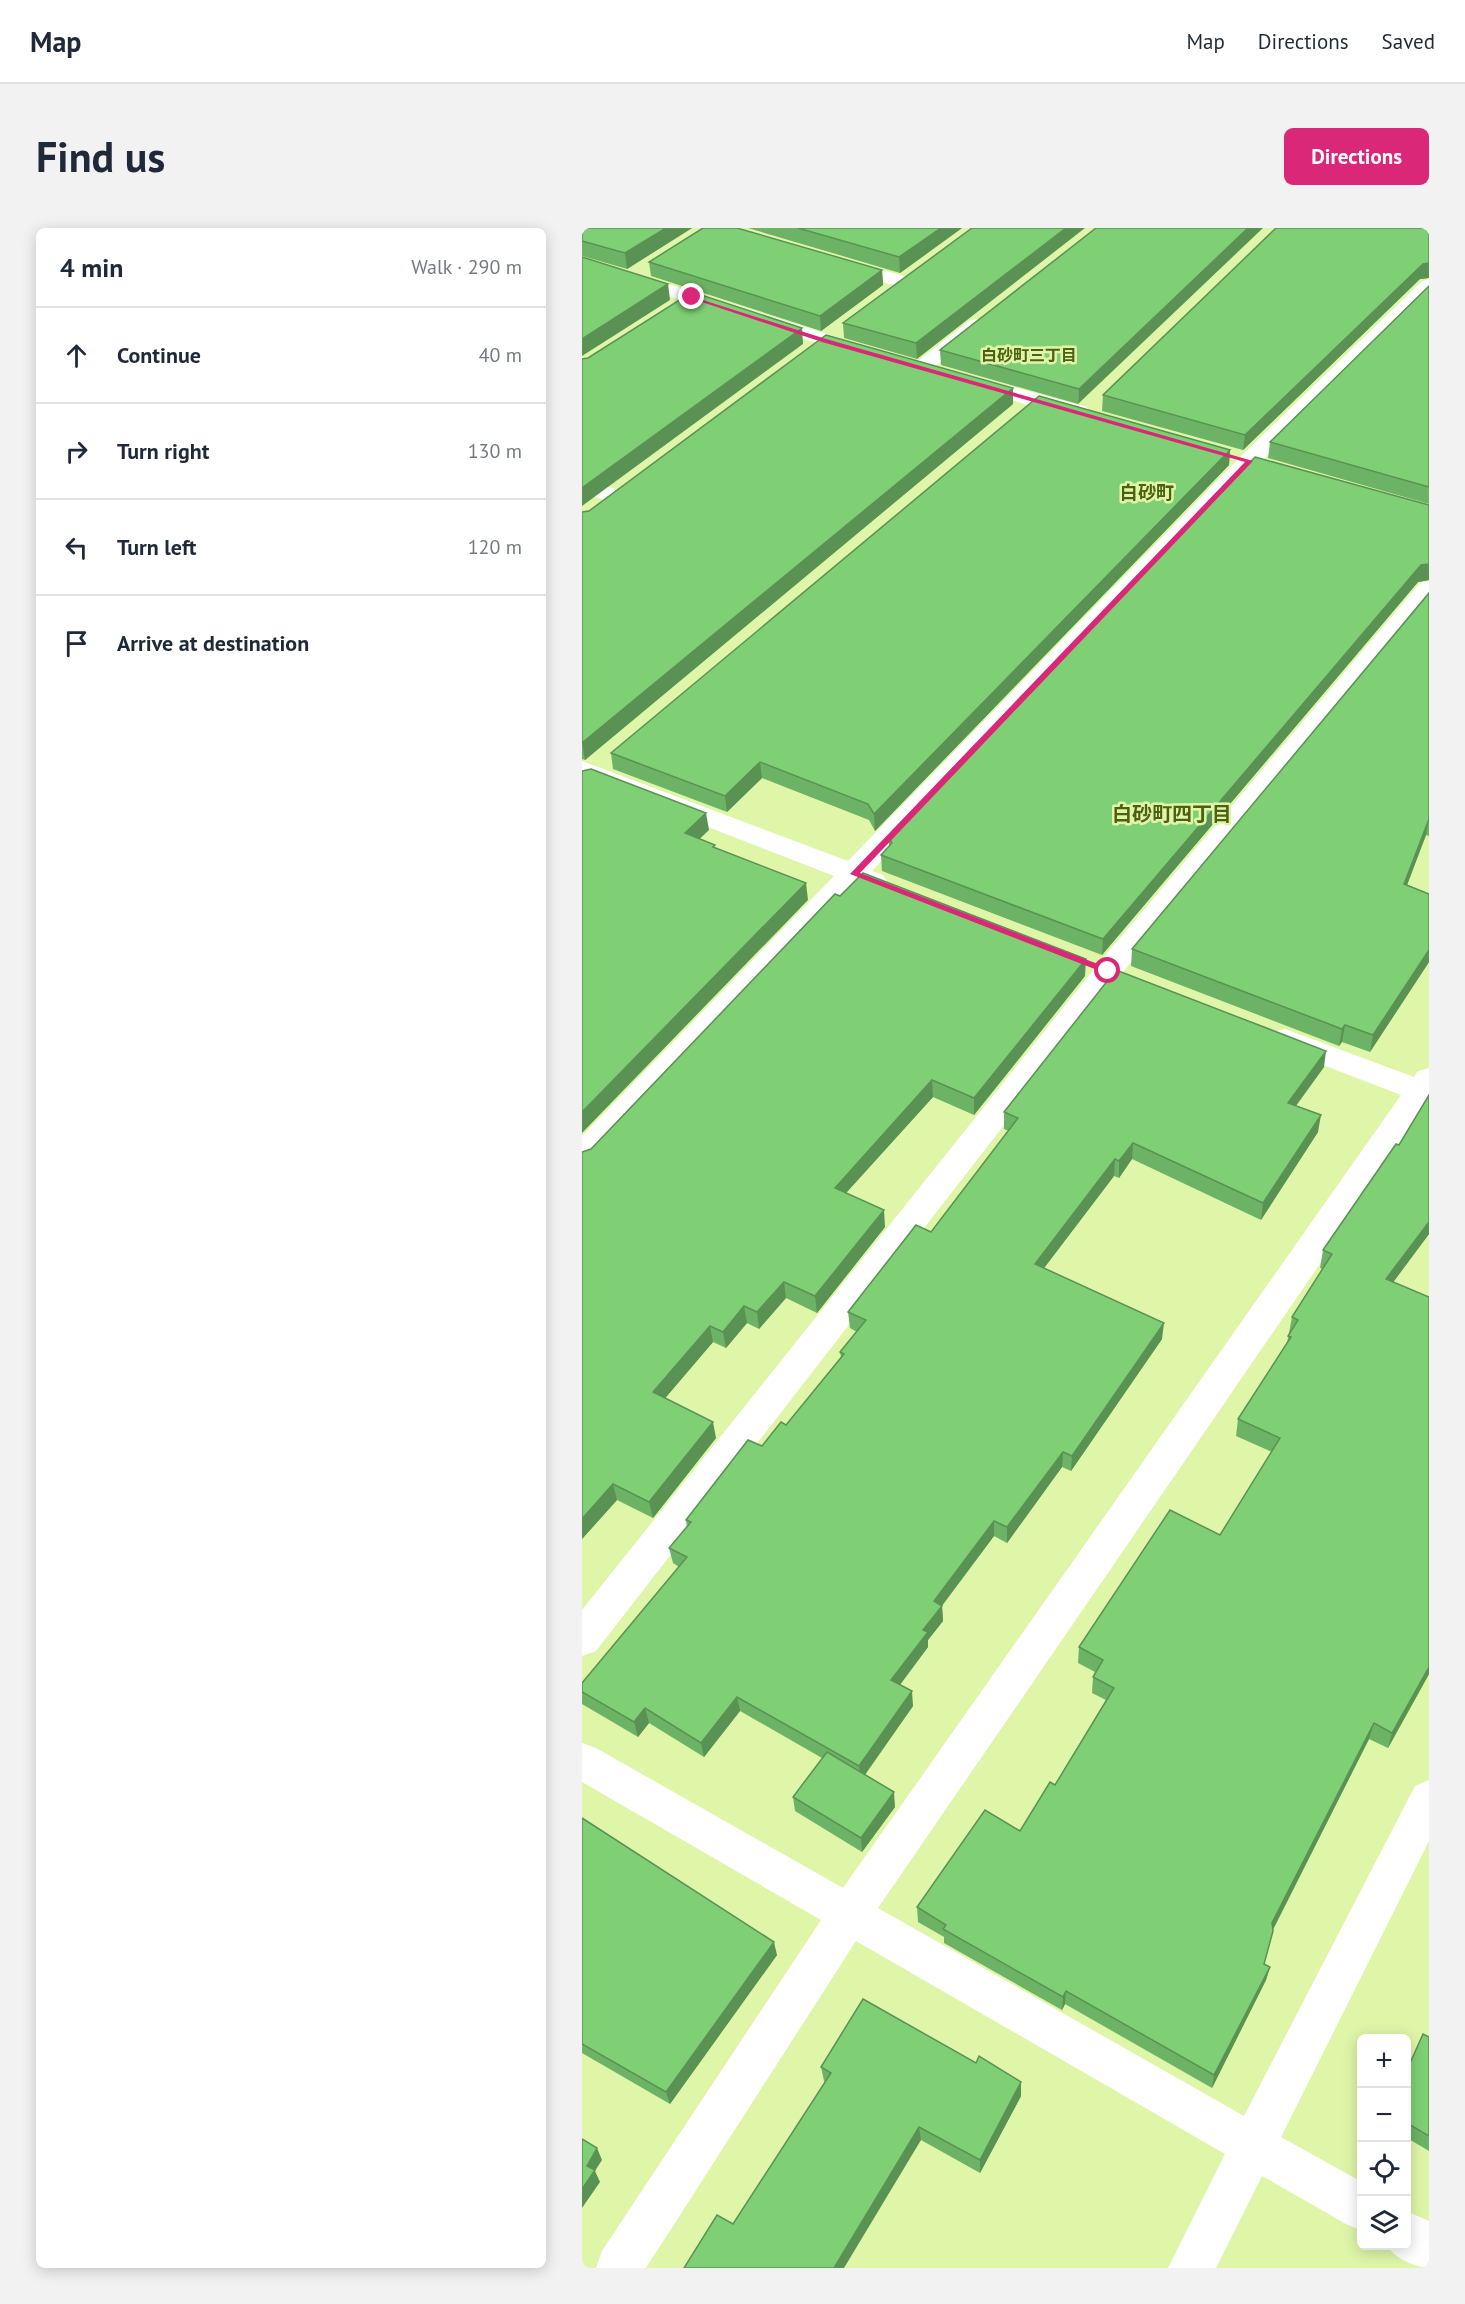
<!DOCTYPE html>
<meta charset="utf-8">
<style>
body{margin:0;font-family:"PT Sans","Noto Sans JP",sans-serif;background:#f2f2f3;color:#1f2937}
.controls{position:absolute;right:18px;bottom:18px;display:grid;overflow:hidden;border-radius:9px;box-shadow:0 3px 15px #0003}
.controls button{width:54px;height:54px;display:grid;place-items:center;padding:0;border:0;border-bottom:2px solid #e0e1e3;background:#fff;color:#1f2937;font:30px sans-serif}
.stop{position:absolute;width:18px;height:18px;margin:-14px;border:4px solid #db2777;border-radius:50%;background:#fff}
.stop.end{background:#db2777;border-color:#fff;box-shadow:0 2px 6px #0008}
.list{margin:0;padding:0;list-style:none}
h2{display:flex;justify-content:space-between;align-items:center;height:78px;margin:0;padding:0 24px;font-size:26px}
h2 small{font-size:20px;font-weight:400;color:#747a83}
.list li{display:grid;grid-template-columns:39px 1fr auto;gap:18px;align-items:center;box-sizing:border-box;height:96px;padding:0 24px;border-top:2px solid #e0e1e3}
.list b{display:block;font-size:22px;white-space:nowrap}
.list em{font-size:20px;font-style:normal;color:#747a83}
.icon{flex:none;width:33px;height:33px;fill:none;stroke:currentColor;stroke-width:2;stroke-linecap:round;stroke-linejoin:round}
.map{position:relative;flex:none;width:847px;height:2040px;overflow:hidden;border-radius:9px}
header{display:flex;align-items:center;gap:36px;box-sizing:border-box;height:84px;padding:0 30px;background:#fff;border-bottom:2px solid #e0e1e3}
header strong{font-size:28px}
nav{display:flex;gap:33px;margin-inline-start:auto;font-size:21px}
.intro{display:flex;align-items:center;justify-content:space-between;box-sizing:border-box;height:144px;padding:0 36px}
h1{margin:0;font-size:42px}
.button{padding:15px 27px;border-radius:9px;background:#db2777;color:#fff;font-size:21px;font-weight:700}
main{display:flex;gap:36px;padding:0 36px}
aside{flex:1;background:#fff;border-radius:9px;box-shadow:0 3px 15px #0003}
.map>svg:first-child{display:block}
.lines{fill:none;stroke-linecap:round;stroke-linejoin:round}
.minor{fill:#fff;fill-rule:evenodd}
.wall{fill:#6db365}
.shaded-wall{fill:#599252}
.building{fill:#7fd075;stroke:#599252;stroke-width:1.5}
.route{fill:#db2777}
.labels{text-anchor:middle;stroke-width:5;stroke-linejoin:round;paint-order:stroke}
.far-neighbourhood-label{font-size:16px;font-weight:bold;fill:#4e5f10;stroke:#dff6a9}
.far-quarter-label{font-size:18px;font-weight:bold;fill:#4e5f10;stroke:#dff6a9}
.neighbourhood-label{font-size:20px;font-weight:bold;fill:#4e5f10;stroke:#dff6a9}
</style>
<header>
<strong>Map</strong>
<nav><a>Map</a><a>Directions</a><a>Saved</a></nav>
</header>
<div class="intro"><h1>Find us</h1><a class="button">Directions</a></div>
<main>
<aside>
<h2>4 min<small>Walk · 290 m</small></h2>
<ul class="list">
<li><svg class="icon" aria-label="ahead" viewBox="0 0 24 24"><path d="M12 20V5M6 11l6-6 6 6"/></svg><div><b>Continue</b></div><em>40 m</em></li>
<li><svg class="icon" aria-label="right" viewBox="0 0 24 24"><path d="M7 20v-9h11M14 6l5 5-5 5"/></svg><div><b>Turn right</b></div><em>130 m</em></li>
<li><svg class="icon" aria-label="left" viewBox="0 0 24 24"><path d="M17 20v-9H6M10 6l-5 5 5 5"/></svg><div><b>Turn left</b></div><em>120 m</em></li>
<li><svg class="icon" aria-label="arrive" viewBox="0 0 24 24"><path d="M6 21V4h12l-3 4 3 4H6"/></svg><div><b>Arrive at destination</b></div></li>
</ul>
</aside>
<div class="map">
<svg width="847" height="2040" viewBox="0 0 847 2040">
<rect width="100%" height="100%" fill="#dff6a9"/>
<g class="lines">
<g class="minor">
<polygon points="0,29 290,120 293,124 290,128 283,130 276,128 0,41"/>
<polygon points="257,29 328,50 331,54 328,58 321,60 250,39 247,35 250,31"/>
<polygon points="847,51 847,68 675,238 290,643 301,647 305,653 301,659 291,662 276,657 11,936 0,940 0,908 252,648 0,550 0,533 266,633 659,228 840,53"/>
<polygon points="394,91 401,93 404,97 401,101 346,144 339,146 332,144 328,140 332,136 387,93"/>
<polygon points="387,147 505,179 508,184 505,189 497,191 379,158 376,153 379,148"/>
<polygon points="0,251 40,263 43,268 40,273 32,275 0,265"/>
<polygon points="847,353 847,375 536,750 14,1423 0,1428 0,1382 516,736 838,355"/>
<polygon points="703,801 832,849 836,843 847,840 847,877 296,1680 662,1888 833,1558 847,1552 847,1613 699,1909 780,1954 780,2003 764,1996 680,1948 634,2040 586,2040 643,1926 274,1713 64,2040 14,2040 20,2023 239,1692 0,1554 0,1515 14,1520 261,1660 819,867 692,818 688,811 692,804"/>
<path d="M824,1983L847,1993V2040C835,2040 810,2029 806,2018H824Z"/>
</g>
</g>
<g class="wall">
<polygon points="0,0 110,0 45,41 0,28"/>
<polygon points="166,0 380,0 318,45"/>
<polygon points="390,0 335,131 262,110 261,95"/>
<polygon points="514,0 496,176 359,137 358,122"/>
<polygon points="847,0 847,50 838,51 661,222 520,183 521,167"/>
<polygon points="67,34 300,42 301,57 239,103 69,48"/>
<polygon points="847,58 847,276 686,230 688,214"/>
<polygon points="431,176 3,532 0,531 0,284"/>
<polygon points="648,222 647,237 293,603 287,592 180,550 145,584 31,541 29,525"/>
<polygon points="847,277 847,352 836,354 520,727 300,643 299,627 307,618 307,610"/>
<polygon points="847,365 847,608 844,607 825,657 847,666 847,734 788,824 760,814 757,818 549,738 550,721"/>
<polygon points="503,748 392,887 351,869 264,965 303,999 235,1085 204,1070 177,1101 165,1095 144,1120 131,1114 83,1170 134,1210 71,1290 35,1272 0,1311 0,924"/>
<polygon points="742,839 714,878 736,904 679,992 550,931 537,950 532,948 462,1040 580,1111 489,1243 480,1239 425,1315 412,1308 360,1378 361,1393 346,1412 346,1419 318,1457 331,1478 283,1547 313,1579 280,1624 213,1583 211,1569 240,1530 158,1483 122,1529 67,1495 56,1509 0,1476 0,1455 97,1339 91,1335 87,1320 105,1299 104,1292 180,1218 204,1197 259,1129 258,1124 275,1104 268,1100 266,1084 349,1004 427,903 422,901 422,884"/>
<polygon points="847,867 847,1006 811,1054 847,1069 847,1446 806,1520 787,1511 691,1702 682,1736 688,1739 684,1752 630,1860 483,1776 480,1782 362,1715 362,1709 336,1694 335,1679 438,1603 473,1557 524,1472 510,1465 511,1449 513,1444 496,1435 497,1419 638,1307 690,1224 654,1208 656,1191 705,1115 710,1089 741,1041 738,1040 741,1022 817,917"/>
<polygon points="0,1590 195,1727 88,1876 0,1825"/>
<polygon points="847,1809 847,1923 825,1910 825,1842"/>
<polygon points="239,1839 439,1868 398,1945 339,1912 151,1996 243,1854 242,1853"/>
</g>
<g class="shaded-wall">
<polygon points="84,0 110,0 45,41 43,25"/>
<polygon points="359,0 380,0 318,45 317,29"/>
<polygon points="484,0 503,0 335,131 334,115"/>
<polygon points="666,0 681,0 496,176 497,161"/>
<polygon points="847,35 847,50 838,51 661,222 663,207 841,36"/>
<polygon points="300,42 301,57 239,103 238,88"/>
<polygon points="86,56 88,72 0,128 0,111"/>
<polygon points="220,100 221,116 0,278 0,260"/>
<polygon points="431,160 431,176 3,532 0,515"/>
<polygon points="648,222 647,237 293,603 292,586"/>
<polygon points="847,336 847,352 836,354 520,727 521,711 839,337"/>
<polygon points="178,534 180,550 145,584 143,568"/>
<polygon points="124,585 127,602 106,622 103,605"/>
<polygon points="847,591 844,607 819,673 822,656"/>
<polygon points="224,655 226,672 0,905 0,884"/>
<polygon points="847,722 847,734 788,824 791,807"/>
<polygon points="504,731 503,748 392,887 392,870"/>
<polygon points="763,797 760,814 757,818 760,801"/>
<polygon points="744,823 742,839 704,891 706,875"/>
<polygon points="350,852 351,869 254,976 253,960"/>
<polygon points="739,887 736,904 679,992 681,975"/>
<polygon points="551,915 550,931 537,950 537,933"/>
<polygon points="533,931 532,948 453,1052 453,1036"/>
<polygon points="302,982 303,999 235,1085 233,1068"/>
<polygon points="847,994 847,1006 801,1068 804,1051"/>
<polygon points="202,1054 204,1070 177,1101 175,1084"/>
<polygon points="162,1078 165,1095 144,1120 141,1104"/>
<polygon points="582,1095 580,1111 489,1243 490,1228"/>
<polygon points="128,1098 131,1114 74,1181 71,1164"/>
<polygon points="131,1194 134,1210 71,1290 67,1274"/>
<polygon points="481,1224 480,1239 425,1315 425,1299"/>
<polygon points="31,1256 35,1272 0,1311 0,1291"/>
<polygon points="412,1293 412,1308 358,1380 360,1378 361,1393 346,1412 346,1419 311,1466 309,1452 352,1373"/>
<polygon points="847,1439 847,1446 806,1520 810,1505"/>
<polygon points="330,1463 331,1478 279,1552 277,1538"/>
<polygon points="155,1469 158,1483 122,1529 119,1515"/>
<polygon points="63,1480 67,1495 56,1509 52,1494"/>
<polygon points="792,1495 787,1511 687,1709 690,1695"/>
<polygon points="312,1564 313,1579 280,1624 279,1610"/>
<polygon points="192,1714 195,1727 88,1876 84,1864"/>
<polygon points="688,1739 684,1752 630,1860 632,1847"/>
<polygon points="484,1763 483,1776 480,1782 481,1769"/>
<polygon points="439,1854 439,1868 398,1945 398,1932"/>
<polygon points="337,1899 339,1912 262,2040 252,2040"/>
<polygon points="15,1920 20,1932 13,1943 18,1954 0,1980 0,1961 5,1938"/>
</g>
<g class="building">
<polygon points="0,0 84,0 43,25 0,13"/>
<polygon points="121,0 155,0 300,42 238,88 67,34"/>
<polygon points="216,0 359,0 317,29"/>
<polygon points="390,0 484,0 334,115 261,95"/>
<polygon points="514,0 666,0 497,161 358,122"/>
<polygon points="694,0 847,0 847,35 841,36 663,207 521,167"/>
<polygon points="0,29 86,56 0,111"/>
<polygon points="847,58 847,259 688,214"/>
<polygon points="110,64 220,100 0,260 0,131 6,130"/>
<polygon points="244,107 431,160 0,515 0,284 7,283"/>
<polygon points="457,168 648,222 292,586 286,576 178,534 143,568 29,525"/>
<polygon points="673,229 847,277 847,336 839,337 521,711 299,627 310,615 307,610"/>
<polygon points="847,365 847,591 822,656 847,666 847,722 791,807 763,797 760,801 550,721"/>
<polygon points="9,541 124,585 103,605 133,617 131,619 224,655 0,884 0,543"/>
<polygon points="281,645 504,731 392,870 350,852 253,960 302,982 233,1068 202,1054 175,1084 162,1078 141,1104 128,1098 71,1164 131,1194 67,1274 31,1256 0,1291 0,924 9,921 253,666 258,668"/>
<polygon points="534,742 744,823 706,875 739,887 681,975 551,915 537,933 533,931 453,1036 582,1095 490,1228 481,1224 425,1299 412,1293 352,1373 360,1378 341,1402 346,1404 309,1452 330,1463 277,1538 155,1469 119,1515 63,1480 52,1494 0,1464 0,1455 105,1329 87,1320 109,1294 104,1292 166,1212 180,1218 199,1194 204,1197 262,1126 258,1124 284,1092 266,1084 334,997 349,1004 436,890 422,884"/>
<polygon points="847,867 847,994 804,1051 847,1069 847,1439 810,1505 792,1495 690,1695 691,1703 682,1736 688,1739 632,1847 484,1763 481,1769 361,1701 364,1697 335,1679 403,1582 438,1603 468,1554 473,1557 532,1460 511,1449 521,1432 497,1419 588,1282 638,1307 698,1210 656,1191 709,1109 706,1108 716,1092 710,1089 750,1026 741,1022 814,916 817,917"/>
<polygon points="245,1524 312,1564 279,1610 211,1569"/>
<polygon points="0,1590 192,1714 84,1864 0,1816"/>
<polygon points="281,1771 394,1835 397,1828 439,1854 398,1932 337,1899 252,2040 102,2040 135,1987 151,1996 249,1845 239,1839"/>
<polygon points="841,1806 847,1809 847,1908 825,1895 825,1842"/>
<polygon points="0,1911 15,1920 5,1938 13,1942 0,1961"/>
</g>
<polygon class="route" points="108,68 244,111 671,233 278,645 529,741 529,745 523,745 268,646 663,234 240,114 108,70"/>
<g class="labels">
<g class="far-neighbourhood-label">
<text x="447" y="133">白砂町三丁目</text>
</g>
<g class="far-quarter-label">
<text x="565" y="271">白砂町</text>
</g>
<g class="neighbourhood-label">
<text x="590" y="593">白砂町四丁目</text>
</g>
</g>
</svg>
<div class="controls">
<button>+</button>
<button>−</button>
<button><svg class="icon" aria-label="locate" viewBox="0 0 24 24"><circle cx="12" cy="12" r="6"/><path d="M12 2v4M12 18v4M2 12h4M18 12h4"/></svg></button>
<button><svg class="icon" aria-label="layers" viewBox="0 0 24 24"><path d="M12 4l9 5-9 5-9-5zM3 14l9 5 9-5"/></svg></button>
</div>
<div class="stop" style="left:526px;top:743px"></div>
<div class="stop end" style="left:110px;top:69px"></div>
</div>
</main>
